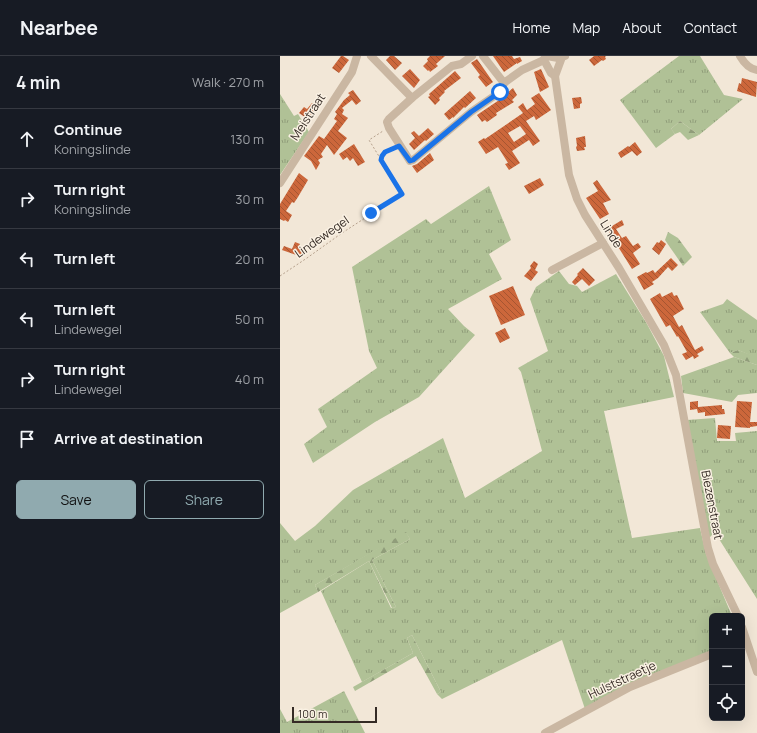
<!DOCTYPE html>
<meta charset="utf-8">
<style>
body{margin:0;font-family:Manrope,sans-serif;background:#242831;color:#f1f3f6}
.controls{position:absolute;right:12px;bottom:12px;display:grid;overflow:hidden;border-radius:6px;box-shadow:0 4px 16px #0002}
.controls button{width:36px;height:36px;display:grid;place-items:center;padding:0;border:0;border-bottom:1px solid #363941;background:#171b24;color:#f1f3f6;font:20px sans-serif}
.scale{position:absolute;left:12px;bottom:10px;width:85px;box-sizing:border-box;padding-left:4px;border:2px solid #352b25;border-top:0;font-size:11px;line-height:14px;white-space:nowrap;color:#352b25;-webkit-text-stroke:3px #faf1e3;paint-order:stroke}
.stop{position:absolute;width:12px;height:12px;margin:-9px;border:3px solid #1a73e8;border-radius:50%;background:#fff}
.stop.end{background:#1a73e8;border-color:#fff;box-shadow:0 1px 4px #0008}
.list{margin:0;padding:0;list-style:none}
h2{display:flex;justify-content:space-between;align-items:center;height:52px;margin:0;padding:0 16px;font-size:17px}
h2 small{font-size:13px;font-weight:400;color:#9ea1a6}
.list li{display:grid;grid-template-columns:26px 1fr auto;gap:12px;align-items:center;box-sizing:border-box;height:60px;padding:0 16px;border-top:1px solid #363941}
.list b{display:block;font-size:15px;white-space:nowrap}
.list p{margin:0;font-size:13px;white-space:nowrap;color:#9ea1a6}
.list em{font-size:13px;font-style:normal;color:#9ea1a6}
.actions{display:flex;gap:8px;padding:12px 16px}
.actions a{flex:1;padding:9px 0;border:1px solid #90aaaf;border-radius:6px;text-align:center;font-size:14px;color:#90aaaf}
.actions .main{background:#90aaaf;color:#111}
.icon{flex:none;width:22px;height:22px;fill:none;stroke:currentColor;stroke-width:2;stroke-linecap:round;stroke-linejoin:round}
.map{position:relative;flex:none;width:477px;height:677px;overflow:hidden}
header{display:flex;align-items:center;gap:24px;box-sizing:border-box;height:56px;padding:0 20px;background:#171b24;border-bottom:1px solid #363941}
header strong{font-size:19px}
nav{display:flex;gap:22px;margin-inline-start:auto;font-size:14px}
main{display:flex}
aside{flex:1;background:#171b24}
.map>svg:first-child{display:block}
.grass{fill:url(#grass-tufts)}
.forest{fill:url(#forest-firs)}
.building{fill:url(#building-back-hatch);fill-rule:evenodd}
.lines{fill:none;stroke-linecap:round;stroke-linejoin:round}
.path{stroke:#b6a18d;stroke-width:1;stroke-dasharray:2 2;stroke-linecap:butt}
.minor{stroke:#cab7a2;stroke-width:8}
.route{stroke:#1a73e8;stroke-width:5}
.labels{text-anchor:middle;stroke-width:3;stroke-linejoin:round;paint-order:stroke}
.street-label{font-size:12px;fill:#352b25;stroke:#faf1e3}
</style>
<header>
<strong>Nearbee</strong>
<nav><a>Home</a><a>Map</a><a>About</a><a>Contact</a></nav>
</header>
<main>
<aside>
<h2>4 min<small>Walk · 270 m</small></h2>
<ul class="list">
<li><svg class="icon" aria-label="ahead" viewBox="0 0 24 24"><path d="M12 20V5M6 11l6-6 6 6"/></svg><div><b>Continue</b><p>Koningslinde</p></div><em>130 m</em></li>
<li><svg class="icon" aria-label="right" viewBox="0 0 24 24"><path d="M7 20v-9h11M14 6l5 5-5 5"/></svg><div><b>Turn right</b><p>Koningslinde</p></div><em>30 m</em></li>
<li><svg class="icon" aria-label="left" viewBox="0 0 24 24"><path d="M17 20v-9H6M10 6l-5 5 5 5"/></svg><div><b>Turn left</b></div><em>20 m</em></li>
<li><svg class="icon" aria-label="left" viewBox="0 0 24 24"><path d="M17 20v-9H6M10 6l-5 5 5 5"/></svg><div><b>Turn left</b><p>Lindewegel</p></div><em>50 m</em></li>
<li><svg class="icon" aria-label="right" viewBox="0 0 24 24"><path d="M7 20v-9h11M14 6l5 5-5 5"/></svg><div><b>Turn right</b><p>Lindewegel</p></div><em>40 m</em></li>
<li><svg class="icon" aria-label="arrive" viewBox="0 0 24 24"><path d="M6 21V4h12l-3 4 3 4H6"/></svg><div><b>Arrive at destination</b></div></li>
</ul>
<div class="actions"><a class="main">Save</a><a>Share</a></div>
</aside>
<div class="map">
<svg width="477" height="677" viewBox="0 0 477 677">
<defs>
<pattern id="grass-tufts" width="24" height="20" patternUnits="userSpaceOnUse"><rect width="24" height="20" fill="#b0c196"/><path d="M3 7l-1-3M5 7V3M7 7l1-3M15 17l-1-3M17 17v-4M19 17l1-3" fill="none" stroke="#909d7a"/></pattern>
<pattern id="forest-firs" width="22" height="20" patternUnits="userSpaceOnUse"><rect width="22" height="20" fill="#b0c196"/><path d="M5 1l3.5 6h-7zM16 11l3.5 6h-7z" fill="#909d7a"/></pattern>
<pattern id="building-back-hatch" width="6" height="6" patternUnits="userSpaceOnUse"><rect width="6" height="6" fill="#cc673b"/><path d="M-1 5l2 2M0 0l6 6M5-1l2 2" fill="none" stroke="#a65531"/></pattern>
</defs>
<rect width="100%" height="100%" fill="#f2e7d7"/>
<g class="grass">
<polygon points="399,0 420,0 444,39 463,43 419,79 400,65 391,73 395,78 376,92 340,44"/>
<polygon points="0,38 14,60 18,58 29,76 0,119"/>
<polygon points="209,130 231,184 209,198 222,223 168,253 184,270 195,279 139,341 95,366 33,407 24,388 47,371 38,353 97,312 89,295 72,211 146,163 151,168"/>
<polygon points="279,215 289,228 297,230 302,236 336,218 367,268 384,300 394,341 324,355 352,482 420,472 426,498 452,560 432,560 432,597 305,653 282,584 162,643 157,638 161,636 132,579 127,582 133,597 82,626 41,535 89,505 111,552 116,551 92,504 130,483 126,477 35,529 38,536 0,557 0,467 15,485 35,470 73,434 163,382 185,442 262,395 241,316 238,312 268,295 250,243 256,231"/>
<polygon points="447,243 477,264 477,302 458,294 450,297 420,256 443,248"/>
<polygon points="454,301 477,309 477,337 458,339 452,346 403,337 401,320"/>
<polygon points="435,362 437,385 456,385 455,377 477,375 477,543 439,483 435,480 432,479 429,482 407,364"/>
<polygon points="64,635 85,677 0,677 0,653 7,666"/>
</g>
<g class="forest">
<polygon points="400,65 419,79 408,84 400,76 395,78 391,73"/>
<polygon points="388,176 398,182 412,201 403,210 385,184"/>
<polygon points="458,294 477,301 477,309 454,301 450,297"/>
<polygon points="126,476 130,483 92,504 116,551 112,552 89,505 38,536 35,529"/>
<polygon points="132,579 161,636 157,638 136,600 75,635 73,631 133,597 127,582"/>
</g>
<g class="building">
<polygon points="61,0 63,0 69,4 59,17 52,12"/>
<polygon points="110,0 114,0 122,7 115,14 106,4"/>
<polygon points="150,0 165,0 156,8 158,10 150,16 149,14 148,15 143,10 148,5 147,3"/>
<polygon points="213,0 232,0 234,3 240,1 242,5 237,8 237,7 224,16"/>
<polygon points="314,0 326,0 325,1 326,3 323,5 322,4 314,10 309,4"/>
<polygon points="197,3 213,26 206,31 198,21 200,19 191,7"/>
<polygon points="130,13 140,24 134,32 122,20"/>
<polygon points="261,13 269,31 260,36 254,16"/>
<polygon points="175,15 181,22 164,35 165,36 159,42 160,44 155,49 148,41 150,40 149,38"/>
<polygon points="462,22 477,26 476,41 457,35 459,27 461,28"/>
<polygon points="233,32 237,39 232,44 234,46 216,57 217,59 210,64 207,66 205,64 202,66 197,59 228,38 227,37"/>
<polygon points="73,34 81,45 76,49 72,44 62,52 64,54 62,58 68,62 58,75 67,82 54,99 47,89 41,98 43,101 38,104 40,107 36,114 31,105 24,100 39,80 44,83 57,65 54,63 57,58 55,56 64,44 70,39 68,37"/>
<polygon points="190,35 196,42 185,52 184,51 173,62 173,61 169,64 164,58"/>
<path d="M259,37L271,54L256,64L254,60L246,65L260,85L253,90L249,84L232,95L240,107L229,114L225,108L228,107L218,91L206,98L198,86L204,82L205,83L243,57L238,51L243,47L247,54L255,48L251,42ZM240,70L246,78L234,86L228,77Z"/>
<polygon points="301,41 302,47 300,48 300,52 294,53 292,42"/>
<polygon points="32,47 38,51 29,64 19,57 24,51 27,53"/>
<polygon points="148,72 154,78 146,85 145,84 134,94 129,88 135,82 131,77 134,75 139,80"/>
<polygon points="305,80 306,91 304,91 305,94 297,95 296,91 297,90 296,82"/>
<polygon points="355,86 362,96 357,100 352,95 341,102 338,97 348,90 349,91"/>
<polygon points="74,88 85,106 78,110 73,102 70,105 67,101 63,104 59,98"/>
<polygon points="150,97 154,104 137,117 132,110 137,108"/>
<polygon points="19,117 28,124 18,141 14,147 12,146 6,155 12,159 8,166 5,164 4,165 0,163 0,148"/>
<polygon points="260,122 264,129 249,138 244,130"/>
<polygon points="317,124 331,144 323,147 329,158 320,163 306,142 318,135 313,127"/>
<polygon points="342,164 344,169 336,173 342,182 346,180 353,190 358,187 361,191 353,197 360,208 352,213 327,173"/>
<polygon points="381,184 386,188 379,199 372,193 377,186 379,187"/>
<polygon points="15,186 20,188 18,192 24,194 22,201 2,194 4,190 12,193"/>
<polygon points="391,202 398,209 392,215 388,211 378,222 372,226 374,228 364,234 357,221 366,216 367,217 373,214 375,217"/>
<polygon points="254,205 258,208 255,214 258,216 251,225 244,220 251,212 250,210"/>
<polygon points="303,212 315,224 309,230 302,223 295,229 292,226 298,219 297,218"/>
<polygon points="233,230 245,259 221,269 209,240"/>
<polygon points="392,236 394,240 397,239 404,253 393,260 399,271 402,269 415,294 422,290 424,294 417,298 419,300 414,303 413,300 406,304 402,298 407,296 398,280 397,281 390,269 386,271 370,243 380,237 382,241"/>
<polygon points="225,272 230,282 220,287 215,277"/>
<polygon points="418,345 418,351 442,349 442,353 444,353 445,358 425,360 425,356 418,357 417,353 410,354 410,346"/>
<polygon points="457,345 472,346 470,366 477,366 477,370 470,371 470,372 455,371"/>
<polygon points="438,369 451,370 450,383 437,382"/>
</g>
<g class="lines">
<g class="path">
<path d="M101,104C102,96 108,95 114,92"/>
<polyline points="0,220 27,202 62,177 122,138 89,84 103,75"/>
</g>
<g class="minor">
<polyline points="91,0 132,42"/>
<polyline points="192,0 181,8 172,10 132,42 109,63 107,66 109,72 130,105 133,104 191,56 220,36 224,27 228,24 242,14 264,4"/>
<polyline points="203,0 224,27"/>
<polyline points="265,0 264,4 271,17 275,20 289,119 297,143 305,159 339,212 384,289 396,319 428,492 433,508 458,560"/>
<polyline points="267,0 278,2 285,0"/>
<path d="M460,0C464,7 469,13 477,14"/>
<polyline points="275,20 282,1"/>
<polyline points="0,127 72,16 77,0"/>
<polyline points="272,214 323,187"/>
<polyline points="462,571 477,616"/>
<polyline points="265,677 350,631 432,598"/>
</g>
</g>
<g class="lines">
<polyline class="route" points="91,157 122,138 101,104 102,100 105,96 119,90 130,105 133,104 191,56 220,36"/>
</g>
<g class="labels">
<g class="street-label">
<text transform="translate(28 61) rotate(-57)" y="4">Meistraat</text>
<text transform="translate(331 178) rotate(58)" y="4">Linde</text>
<text transform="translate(42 181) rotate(-35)" y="4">Lindewegel</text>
<text transform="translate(432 449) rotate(79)" y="4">Biezenstraat</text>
<text transform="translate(342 624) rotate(-25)" y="4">Hulststraetje</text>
</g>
</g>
</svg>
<div class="controls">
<button>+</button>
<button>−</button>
<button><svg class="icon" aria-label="locate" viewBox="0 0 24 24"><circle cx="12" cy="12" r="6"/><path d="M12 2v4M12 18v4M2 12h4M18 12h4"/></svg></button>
</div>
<div class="scale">100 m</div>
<div class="stop" style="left:220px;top:36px"></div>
<div class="stop end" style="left:91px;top:157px"></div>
</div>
</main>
